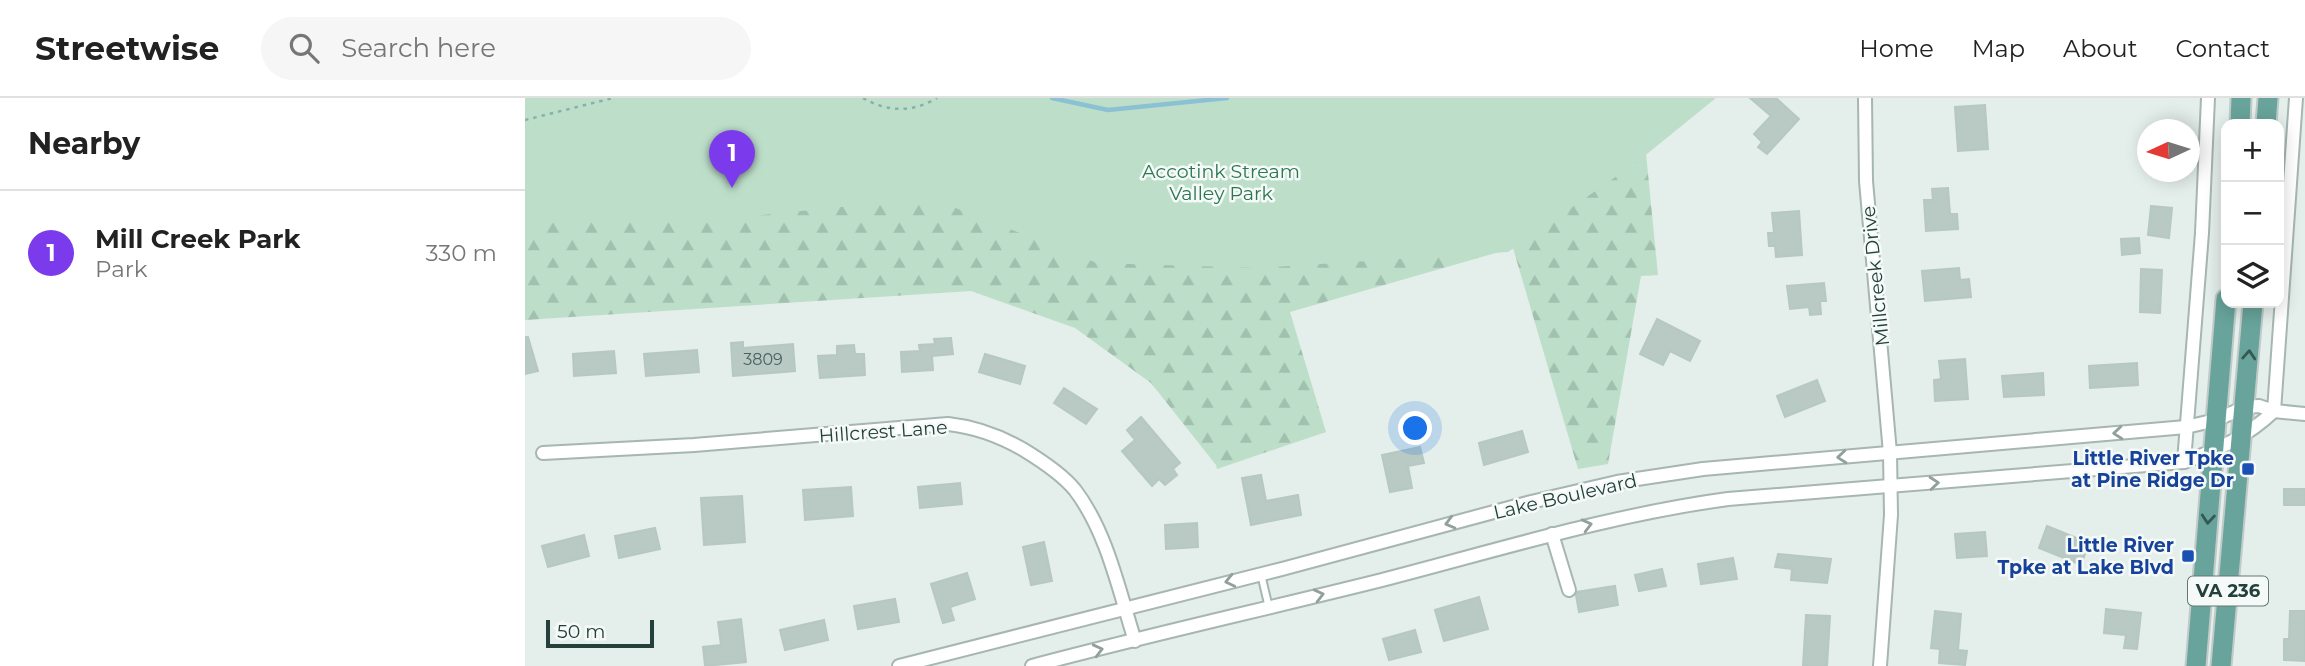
<!DOCTYPE html>
<meta charset="utf-8">
<style>
body{margin:0;font-family:Montserrat,sans-serif;background:#f6f6f6;color:#222}
.controls{position:absolute;right:21px;top:21px;display:grid;overflow:hidden;border-radius:14px;box-shadow:0 4px 18px #0003}
.controls button{width:63px;height:63px;display:grid;place-items:center;padding:0;border:0;border-bottom:2px solid #e0e0e0;background:#fff;color:#222;font:35px sans-serif}
.compass{position:absolute;left:1612px;top:21px;width:63px;height:63px;border-radius:50%;background:#fff;box-shadow:0 4px 18px #0003;rotate:266deg}
.scale{position:absolute;left:21px;bottom:18px;width:108px;box-sizing:border-box;padding-left:7px;border:4px solid #23403b;border-top:0;font-size:19px;line-height:24px;white-space:nowrap;color:#23403b;-webkit-text-stroke:5px #f5faf8;paint-order:stroke}
.you{position:absolute;left:891px;top:331px;width:24px;height:24px;margin:-18px;border:5px solid #fff;border-radius:50%;background:#1a73e8;box-shadow:0 0 0 10px #1a73e833}
.badge{display:grid;place-items:center;width:46px;height:46px;border-radius:50%;background:#7c3aed;color:#fff;font-size:23px;font-weight:700}
.pin{position:absolute;translate:-50% -58px;filter:drop-shadow(0 2px 4px #0008)}
.pin::after{content:'';position:absolute;top:37px;width:24px;height:21px;background:inherit;clip-path:polygon(0 0,100% 0,50% 100%)}
.list{margin:0;padding:0;list-style:none}
h2{display:flex;justify-content:space-between;align-items:center;height:91px;margin:0;padding:0 28px;font-size:30px}
h2 small{font-size:23px;font-weight:400;color:#767676}
.list li{display:grid;grid-template-columns:46px 1fr auto;gap:21px;align-items:center;box-sizing:border-box;height:126px;padding:0 28px;border-top:2px solid #e0e0e0}
.list b{display:block;font-size:26px;white-space:nowrap}
.list p{margin:0;font-size:23px;white-space:nowrap;color:#767676}
.list em{font-size:23px;font-style:normal;color:#767676}
.icon{flex:none;width:38px;height:38px;fill:none;stroke:currentColor;stroke-width:2;stroke-linecap:round;stroke-linejoin:round}
.map{position:relative;flex:none;width:1780px;height:568px;overflow:hidden}
header{display:flex;align-items:center;gap:42px;box-sizing:border-box;height:98px;padding:0 35px;background:#fff;border-bottom:2px solid #e0e0e0}
header strong{font-size:33px}
nav{display:flex;gap:38px;margin-inline-start:auto;font-size:24px}
.search{width:490px;height:63px;background:#f6f6f6;display:flex;align-items:center;gap:18px;box-sizing:border-box;padding:0 24px;border-radius:38px;color:#767676;font-size:26px}
main{display:flex}
aside{flex:1;background:#fff}
.map>svg:first-child{display:block}
.forest{fill:url(#forest-firs)}
.green{fill:#bddfca}
.lines{fill:none;stroke-linecap:round;stroke-linejoin:round}
.stream{stroke:#8cc0d3;stroke-width:4.5}
.building{fill:#b9c9c4;stroke:#b6c8c2;stroke-width:2}
.lane-casing{stroke:#a6b6b2;stroke-width:10}
.street-casing{stroke:#a6b6b2;stroke-width:16}
.primary-casing{stroke:#c1cac8;stroke-width:23}
.path{stroke:#84b2a8;stroke-width:2.5;stroke-dasharray:3.5 5;stroke-linecap:butt}
.lane{stroke:#fff;stroke-width:6}
.street{stroke:#fff;stroke-width:12}
.primary{stroke:#68a49b;stroke-width:19}
.oneway{stroke:#345953}
.oneway2{stroke:#91a09d}
.transit-dot{fill:#1a4fb4;stroke:#f5faf8;stroke-width:2.5}
.labels{text-anchor:middle;stroke-width:5;stroke-linejoin:round;paint-order:stroke}
.number-label{font-size:16px;fill:#48625d}
.shield{fill:#f5faf8;stroke:#627874;stroke-width:2}
.shield-label{font-size:18px;font-weight:bold;fill:#23403b}
.park-label{font-size:19px;fill:#2c7751;stroke:#f5faf8}
.street-label{font-size:19px;fill:#23403b;stroke:#f5faf8}
.transit-label{font-size:19px;font-weight:bold;fill:#164399;stroke:#f5faf8;text-anchor:end}
</style>
<header>
<strong>Streetwise</strong>
<div class="search"><svg class="icon" aria-label="search" viewBox="0 0 24 24"><circle cx="10" cy="10" r="6"/><path d="M15 15l6 6"/></svg>Search here</div>
<nav><a>Home</a><a>Map</a><a>About</a><a>Contact</a></nav>
</header>
<main>
<aside>
<h2>Nearby<small></small></h2>
<ul class="list">
<li><span class="badge">1</span><div><b>Mill Creek Park</b><p>Park</p></div><em>330 m</em></li>
</ul>
</aside>
<div class="map">
<svg width="1780" height="568" viewBox="0 0 1780 568">
<defs>
<pattern id="forest-firs" width="22" height="20" patternUnits="userSpaceOnUse" patternTransform="scale(1.75)"><rect width="22" height="20" fill="#bddfca"/><path d="M5 1l3.5 6h-7zM16 11l3.5 6h-7z" fill="#a2c0ae"/></pattern>
</defs>
<rect width="100%" height="100%" fill="#e4eeea"/>
<polygon class="forest" points="0,0 1117,15 1133,177 1116,178 1083,366 1053,371 988,150 765,214 801,334 692,371 691,367 626,285 550,230 446,193 0,222"/>
<polygon class="green" points="0,0 1191,0 1112,64 983,154 732,170 572,165 405,100 177,123 0,125"/>
<g class="lines">
<polyline class="stream" points="527,0 583,12 702,0"/>
</g>
<g class="building">
<polygon points="1225,0 1251,0 1274,21 1242,56 1233,49 1237,44 1229,36 1246,18"/>
<polygon points="1460,7 1463,51 1433,53 1430,9"/>
<polygon points="1423,90 1425,116 1432,116 1433,131 1401,133 1399,102 1408,102 1407,91"/>
<polygon points="1626,108 1647,110 1644,140 1623,137"/>
<polygon points="1274,113 1277,157 1251,159 1250,148 1244,148 1243,135 1249,135 1247,115"/>
<polygon points="1614,140 1615,155 1597,157 1596,141"/>
<polygon points="1434,170 1435,182 1444,181 1446,199 1400,203 1397,173"/>
<polygon points="1616,171 1637,172 1635,215 1615,214"/>
<polygon points="1299,185 1301,203 1295,203 1296,216 1285,217 1284,209 1265,211 1262,188"/>
<polygon points="1132,221 1175,243 1165,263 1145,253 1138,267 1115,256"/>
<polygon points="0,239 3,239 13,273 0,276"/>
<polygon points="426,240 428,256 407,258 408,272 377,274 376,254 395,253 394,247 410,246 409,241"/>
<polygon points="218,244 218,250 268,246 270,273 208,278 206,245"/>
<polygon points="329,247 330,256 339,256 340,277 295,280 293,258 312,257 312,248"/>
<polygon points="172,252 174,274 121,278 119,256"/>
<polygon points="89,253 91,275 49,278 48,256"/>
<polygon points="460,256 500,268 495,286 454,274"/>
<polygon points="1440,261 1443,301 1410,303 1409,282 1416,281 1414,263"/>
<polygon points="1612,265 1613,287 1565,290 1564,268"/>
<polygon points="1518,275 1519,297 1479,299 1477,278"/>
<polygon points="1292,282 1300,303 1260,319 1252,298"/>
<polygon points="539,290 572,311 561,326 529,305"/>
<polygon points="616,319 655,365 648,371 652,377 640,387 634,381 627,388 597,353 610,342 602,332"/>
<polygon points="997,333 1003,354 959,367 954,345"/>
<polygon points="895,349 899,365 883,368 887,390 865,394 857,357"/>
<polygon points="736,377 741,403 773,397 776,417 726,427 717,380"/>
<polygon points="435,385 437,406 395,410 393,389"/>
<polygon points="326,389 328,418 280,422 278,392"/>
<rect x="1759" y="391" width="21" height="16"/>
<polygon points="217,398 220,444 179,447 176,400"/>
<polygon points="672,425 673,449 641,451 640,427"/>
<polygon points="1522,428 1564,445 1556,467 1514,450"/>
<polygon points="130,430 135,451 94,460 90,438"/>
<polygon points="1460,434 1462,458 1432,460 1430,436"/>
<polygon points="59,437 64,458 23,469 17,448"/>
<polygon points="519,444 527,483 506,487 498,449"/>
<polygon points="1253,456 1306,461 1302,485 1266,482 1267,471 1250,469"/>
<polygon points="1208,460 1212,481 1176,486 1173,466"/>
<polygon points="1137,471 1141,488 1114,493 1110,477"/>
<polygon points="442,475 450,501 425,509 429,522 418,525 406,486"/>
<polygon points="1090,488 1093,507 1054,514 1051,497 1052,494"/>
<polygon points="954,499 963,531 919,543 910,512"/>
<polygon points="370,501 374,524 333,531 329,508"/>
<polygon points="1581,511 1616,515 1612,551 1599,550 1601,537 1579,535"/>
<polygon points="1410,513 1436,516 1433,552 1442,553 1440,567 1414,565 1415,551 1406,550"/>
<polygon points="1765,513 1780,513 1780,563 1759,562 1759,541 1764,541"/>
<polygon points="1281,517 1305,518 1302,568 1278,568"/>
<polygon points="216,521 221,564 180,568 178,549 196,547 193,524"/>
<polygon points="299,522 303,542 260,552 255,532"/>
<polygon points="890,532 896,554 864,562 858,541"/>
</g>
<g class="lines">
<g class="lane-casing">
<polyline id="lane" points="736,476 744,510"/>
</g>
<g class="street-casing">
<g id="street">
<polyline points="1340,0 1341,83 1365,355 1366,417 1355,568"/>
<polyline points="1749,313 1771,0"/>
<path d="M18,355L169,347L423,326C451,329 475,338 499,352C517,363 537,376 550,392C582,434 594,493 610,543"/>
<polyline points="1659,364 1677,135 1683,0"/>
<polyline points="1027,436 1044,492"/>
<polyline points="374,568 757,471 1006,404 1092,384 1178,371 1661,329 1691,322 1720,309 1734,308 1749,313 1780,316"/>
<path d="M507,568C623,537 741,511 857,482C973,452 1085,417 1203,401L1659,364C1693,352 1723,338 1749,313"/>
</g>
</g>
<g class="primary-casing">
<g id="primary">
<polyline points="1715,26 1716,0"/>
<polyline points="1741,26 1743,0"/>
<polyline points="1671,568 1701,201"/>
<polyline points="1696,568 1728,205"/>
</g>
</g>
<g class="path">
<path d="M338,0C362,14 387,15 412,0"/>
<polyline points="0,22 88,0"/>
</g>
<use href="#lane" class="lane"/>
<use href="#street" class="street"/>
<use href="#primary" class="primary"/>
</g>
<defs><path id="oneway-chevron" d="M-2-3.5L2.5 0L-2 3.5" fill="none" stroke-width="1.6" stroke-linecap="round" stroke-linejoin="round" transform="scale(1.75)"/></defs>
<g class="oneway">
<use href="#oneway-chevron" transform="translate(1724 257) rotate(-86)"/>
<use href="#oneway-chevron" transform="translate(1683 421) rotate(95)"/>
</g>
<g class="oneway2">
<use href="#oneway-chevron" transform="translate(1593 335) rotate(175)"/>
<use href="#oneway-chevron" transform="translate(1317 359) rotate(175)"/>
<use href="#oneway-chevron" transform="translate(1409 385) rotate(-5)"/>
<use href="#oneway-chevron" transform="translate(925 425) rotate(165)"/>
<use href="#oneway-chevron" transform="translate(1062 427) rotate(-14)"/>
<use href="#oneway-chevron" transform="translate(705 483) rotate(167)"/>
<use href="#oneway-chevron" transform="translate(794 497) rotate(-14)"/>
<use href="#oneway-chevron" transform="translate(573 552) rotate(-14)"/>
</g>
<g class="transit-dot">
<rect x="1716" y="364" width="14" height="14" rx="3.5"/>
<rect x="1656" y="451" width="14" height="14" rx="3.5"/>
</g>
<g class="labels">
<g class="number-label">
<text x="238" y="267">3809</text>
</g>
<rect class="shield" x="1663" y="478.5" width="80" height="29" rx="5"/>
<g class="shield-label">
<text x="1703" y="499">VA 236</text>
</g>
<g class="park-label">
<text x="696" y="80">Accotink Stream<tspan x="696" dy="22">Valley Park</tspan></text>
</g>
<g class="street-label">
<text transform="translate(1350 178) rotate(-96)" y="7">Millcreek Drive</text>
<text transform="translate(358 333) rotate(-4)" y="7">Hillcrest Lane</text>
<text transform="translate(1040 398) rotate(-13)" y="7">Lake Boulevard</text>
</g>
<g class="transit-label">
<text x="1709" y="367">Little River Tpke<tspan x="1709" dy="22">at Pine Ridge Dr</tspan></text>
<text x="1649" y="454">Little River<tspan x="1649" dy="22">Tpke at Lake Blvd</tspan></text>
</g>
</g>
</svg>
<div class="controls">
<button>+</button>
<button>−</button>
<button><svg class="icon" aria-label="layers" viewBox="0 0 24 24"><path d="M12 4l9 5-9 5-9-5zM3 14l9 5 9-5"/></svg></button>
</div>
<svg class="compass" viewBox="-18 -18 36 36"><path d="M0-13l5 13h-10z" fill="#e53935"/><path d="M0 13l5-13h-10z" fill="#767676"/></svg>
<div class="scale">50 m</div>
<div class="you"></div>
<div class="pin badge" style="left:207px;top:90px">1</div>
</div>
</main>
